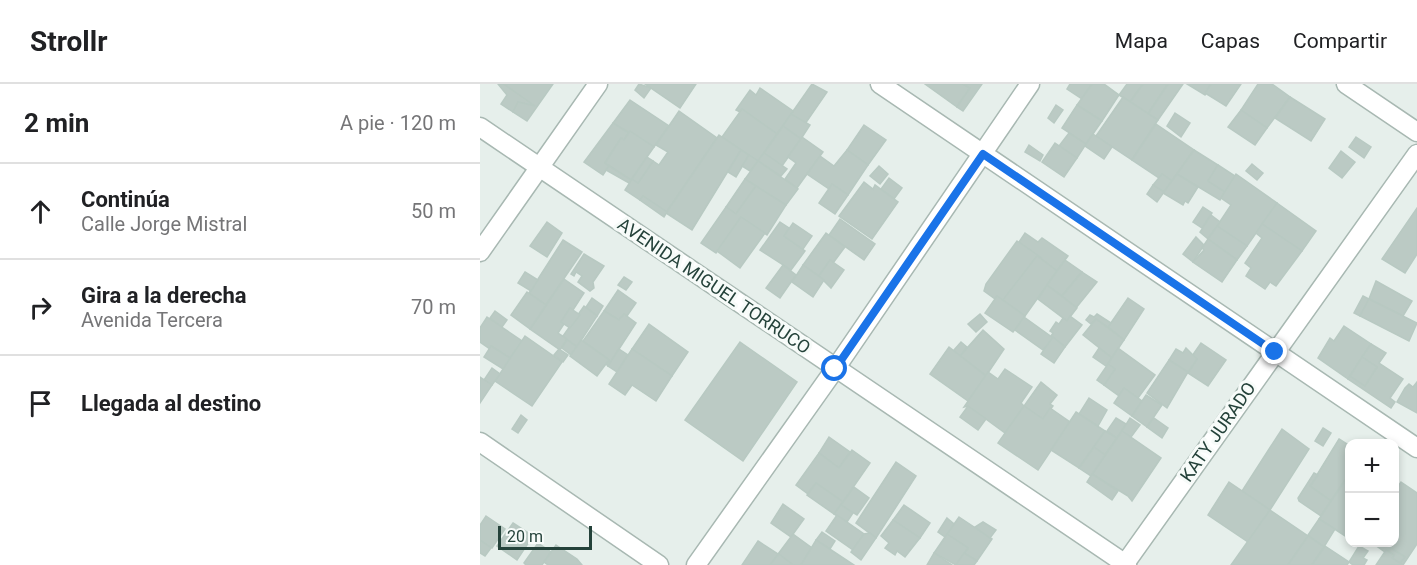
<!DOCTYPE html>
<html lang="es">
<meta charset="utf-8">
<style>
body{margin:0;font-family:Roboto,sans-serif;background:#f6f6f6;color:#202124}
.controls{position:absolute;right:18px;bottom:18px;display:grid;overflow:hidden;border-radius:12px;box-shadow:0 3px 9px #0003}
.controls button{width:54px;height:54px;display:grid;place-items:center;padding:0;border:0;border-bottom:2px solid #e0e0e0;background:#fff;color:#202124;font:30px sans-serif}
.scale{position:absolute;left:18px;bottom:15px;width:94px;box-sizing:border-box;padding-left:6px;border:3px solid #24423a;border-top:0;font-size:16px;line-height:21px;white-space:nowrap;color:#24423a;-webkit-text-stroke:4px #f7fbf9;paint-order:stroke}
.stop{position:absolute;width:18px;height:18px;margin:-14px;border:4px solid #1a73e8;border-radius:50%;background:#fff}
.stop.end{background:#1a73e8;border-color:#fff;box-shadow:0 2px 6px #0008}
.list{margin:0;padding:0;list-style:none}
h2{display:flex;justify-content:space-between;align-items:center;height:78px;margin:0;padding:0 24px;font-size:26px}
h2 small{font-size:20px;font-weight:400;color:#757577}
.list li{display:grid;grid-template-columns:39px 1fr auto;gap:18px;align-items:center;box-sizing:border-box;height:96px;padding:0 24px;border-top:2px solid #e0e0e0}
.list b{display:block;font-size:22px;white-space:nowrap}
.list p{margin:0;font-size:20px;white-space:nowrap;color:#757577}
.list em{font-size:20px;font-style:normal;color:#757577}
.icon{flex:none;width:33px;height:33px;fill:none;stroke:currentColor;stroke-width:2;stroke-linecap:round;stroke-linejoin:round}
.map{position:relative;flex:none;width:937px;height:481px;overflow:hidden}
header{display:flex;align-items:center;gap:36px;box-sizing:border-box;height:84px;padding:0 30px;background:#fff;border-bottom:2px solid #e0e0e0}
header strong{font-size:28px}
nav{display:flex;gap:33px;margin-inline-start:auto;font-size:21px}
main{display:flex}
aside{flex:1;background:#fff}
.map>svg:first-child{display:block}
.building{fill:#bbcac4;stroke:#b8c9c2;stroke-width:1.5}
.lines{fill:none;stroke-linecap:round;stroke-linejoin:round}
.minor-casing{stroke:#a8b8b2;stroke-width:21}
.minor{stroke:#fff;stroke-width:18}
.route{stroke:#1a73e8;stroke-width:8}
.labels{text-anchor:middle;stroke-width:6;stroke-linejoin:round;paint-order:stroke}
.street-label{font-size:18px;fill:#24423a;stroke:#f7fbf9}
</style>
<header>
<strong>Strollr</strong>
<nav><a>Mapa</a><a>Capas</a><a>Compartir</a></nav>
</header>
<main>
<aside>
<h2>2 min<small>A pie · 120 m</small></h2>
<ul class="list">
<li><svg class="icon" aria-label="ahead" viewBox="0 0 24 24"><path d="M12 20V5M6 11l6-6 6 6"/></svg><div><b>Continúa</b><p>Calle Jorge Mistral</p></div><em>50 m</em></li>
<li><svg class="icon" aria-label="right" viewBox="0 0 24 24"><path d="M7 20v-9h11M14 6l5 5-5 5"/></svg><div><b>Gira a la derecha</b><p>Avenida Tercera</p></div><em>70 m</em></li>
<li><svg class="icon" aria-label="arrive" viewBox="0 0 24 24"><path d="M6 21V4h12l-3 4 3 4H6"/></svg><div><b>Llegada al destino</b></div></li>
</ul>
</aside>
<div class="map">
<svg width="937" height="481" viewBox="0 0 937 481">
<rect width="100%" height="100%" fill="#e6efeb"/>
<g class="building">
<polygon points="18,0 24,0 55,22 38,18 33,28 21,20 27,11"/>
<polygon points="24,0 73,0 47,37 33,28 38,18 55,22"/>
<polygon points="159,0 171,4 164,14 155,6"/>
<polygon points="165,0 216,0 200,24"/>
<polygon points="332,0 347,8 325,40 311,30"/>
<polygon points="445,0 483,0 490,4 477,23"/>
<polygon points="483,0 502,0 483,27 477,23 490,4"/>
<polygon points="590,0 612,0 602,15 587,5"/>
<polygon points="612,0 624,0 639,11 622,37 597,21"/>
<polygon points="647,0 663,0 650,18 639,11"/>
<polygon points="663,0 688,0 668,30 650,18"/>
<polygon points="688,0 703,0 678,36 668,30"/>
<polygon points="707,0 731,0 725,11"/>
<polygon points="731,0 761,0 746,22 725,9"/>
<polygon points="778,0 792,0 810,13 787,44 761,26"/>
<polygon points="280,4 313,27 297,50 262,25 260,28 256,26 270,6 276,11"/>
<polygon points="643,13 678,36 652,76 616,52"/>
<polygon points="810,13 845,35 831,57 795,34"/>
<polygon points="150,16 189,42 174,63 133,39"/>
<polygon points="576,21 583,26 574,39 568,34"/>
<polygon points="597,21 622,37 606,60 582,44"/>
<polygon points="262,25 297,50 278,77 242,53"/>
<polygon points="761,26 787,44 775,61 748,43"/>
<polygon points="199,27 237,54 187,128 163,112 160,116 145,106 152,95 158,99 173,77 179,81 188,68 176,61"/>
<polygon points="695,29 710,39 701,53 687,42"/>
<polygon points="311,30 330,41 321,55 303,42"/>
<polygon points="133,39 148,49 144,56 141,54 125,79 129,82 123,91 104,78"/>
<polygon points="676,40 714,66 692,97 682,90 679,94 652,76"/>
<polygon points="384,41 406,56 388,81 367,66"/>
<polygon points="303,42 321,55 302,82 284,69"/>
<polygon points="150,47 174,63 151,96 125,79 141,54 144,56"/>
<polygon points="589,49 606,60 597,74 579,62"/>
<polygon points="613,50 632,63 624,75 605,62"/>
<polygon points="239,51 261,66 212,146 186,129"/>
<polygon points="322,53 343,68 317,104 305,95 316,79 308,73"/>
<polygon points="876,53 891,63 884,74 869,63"/>
<polygon points="575,59 597,74 584,93 562,78"/>
<polygon points="549,61 563,71 560,77 545,68"/>
<polygon points="261,66 269,71 256,93 248,88"/>
<polygon points="367,66 388,81 368,111 352,100 349,105 327,90 340,72 354,82"/>
<polygon points="714,66 738,81 728,97 745,108 740,116 697,90"/>
<polygon points="861,67 875,78 862,94 849,84"/>
<polygon points="284,69 307,85 301,92 278,77"/>
<polygon points="269,71 278,77 270,87 262,82"/>
<polygon points="167,73 173,77 158,99 152,95"/>
<polygon points="278,77 318,105 306,121 265,95"/>
<polygon points="772,80 783,89 777,96 766,87"/>
<polygon points="738,81 755,92 745,108 728,97"/>
<polygon points="129,82 151,96 149,99 126,86"/>
<polygon points="399,82 408,90 400,100 390,92"/>
<polygon points="682,90 692,97 684,108 673,101"/>
<polygon points="697,90 718,103 708,119 705,117 703,121 683,109"/>
<polygon points="756,90 797,119 767,162 737,142 751,121 741,114"/>
<polygon points="409,94 422,104 414,115 401,105"/>
<polygon points="265,95 276,102 256,130 246,123"/>
<polygon points="384,98 393,105 395,101 418,118 392,155 359,132"/>
<polygon points="352,100 368,111 355,130 339,119"/>
<polygon points="673,101 684,108 677,118 667,110"/>
<polygon points="276,102 306,121 287,151 261,133 236,169 221,159 246,123 256,130"/>
<polygon points="163,112 187,128 184,133 160,116"/>
<polygon points="797,119 836,147 822,167 782,140"/>
<polygon points="723,123 732,129 722,144 713,138"/>
<polygon points="937,124 937,170 925,189 902,175"/>
<polygon points="731,131 740,138 728,155 720,148"/>
<polygon points="261,133 285,149 260,184 237,167"/>
<polygon points="360,135 395,160 384,176 349,151"/>
<polygon points="67,138 82,149 67,173 50,162"/>
<polygon points="300,138 309,144 304,152 325,167 311,186 280,166"/>
<polygon points="313,139 332,152 323,165 304,152"/>
<polygon points="782,140 822,167 796,202 790,198 785,205 766,192 771,184 765,179 782,154 776,149"/>
<polygon points="737,142 767,162 757,176 728,155"/>
<polygon points="346,149 365,163 353,179 350,176 339,192 323,181"/>
<polygon points="545,149 558,158 562,154 588,172 577,187 539,158"/>
<polygon points="716,153 724,161 713,178 703,170"/>
<polygon points="728,155 757,176 742,198 713,178 724,166 722,164"/>
<polygon points="83,156 102,168 66,221 49,209"/>
<polygon points="537,157 562,174 557,172 523,216 517,212 515,215 504,207 506,200"/>
<polygon points="104,170 124,182 113,198 114,204 110,207 98,198 102,192 96,188 94,192 91,190"/>
<polygon points="557,172 577,187 545,232 523,216"/>
<polygon points="350,176 364,186 351,204 339,192"/>
<polygon points="585,176 602,188 582,212 567,201"/>
<polygon points="303,181 316,191 300,214 286,204"/>
<polygon points="323,181 344,196 333,213 312,198"/>
<polygon points="45,188 58,196 51,207 38,199"/>
<polygon points="602,188 617,198 596,224 582,212"/>
<polygon points="144,193 152,198 146,206 138,201"/>
<polygon points="84,195 104,209 93,226 90,224 81,238 84,240 78,249 87,255 80,266 50,245"/>
<polygon points="896,197 932,217 923,232 889,215"/>
<polygon points="567,201 597,224 587,237 558,215"/>
<polygon points="138,206 156,219 147,232 144,230 139,236 124,227"/>
<polygon points="47,208 66,221 50,245 31,231"/>
<polygon points="517,212 545,232 533,248 505,229"/>
<polygon points="883,212 889,215 880,232 874,229"/>
<polygon points="112,214 123,222 117,232 106,223"/>
<polygon points="648,214 664,225 644,256 628,243"/>
<polygon points="889,215 937,239 929,257 880,232"/>
<polygon points="104,222 117,232 97,263 83,252"/>
<polygon points="90,224 100,231 90,244 81,238"/>
<polygon points="15,227 27,236 22,243 10,234"/>
<polygon points="124,227 139,236 144,230 156,239 128,282 126,280 129,276 103,257"/>
<polygon points="500,230 507,238 496,248 488,240"/>
<polygon points="617,230 631,239 628,243 616,235 611,240 606,236 610,231 614,233"/>
<polygon points="590,232 602,241 585,263 571,252 573,249 570,247 576,238 579,240 583,234 587,237"/>
<polygon points="7,233 42,257 30,274 11,262 10,265 0,258 0,244"/>
<polygon points="544,233 573,254 563,266 535,246"/>
<polygon points="616,235 644,256 632,274 603,251"/>
<polygon points="169,240 208,268 192,292 152,265"/>
<polygon points="864,242 891,260 868,295 838,274 850,254 854,257"/>
<polygon points="503,246 524,265 506,292 480,272"/>
<polygon points="45,252 82,278 52,322 15,297"/>
<polygon points="573,253 585,263 574,279 561,270"/>
<polygon points="87,256 97,263 91,271 82,264"/>
<polygon points="101,256 129,276 117,292 90,272"/>
<polygon points="260,258 317,298 263,377 205,336"/>
<polygon points="481,258 487,263 480,272 473,267"/>
<polygon points="721,259 746,276 728,302 708,289 717,275 712,272"/>
<polygon points="891,260 906,269 899,279 923,295 910,314 915,318 911,324 868,295 870,292 885,302 897,283 882,273"/>
<polygon points="11,262 30,274 23,285 4,273"/>
<polygon points="469,263 506,292 488,317 450,290"/>
<polygon points="619,264 632,274 626,282 613,273"/>
<polygon points="638,264 675,291 658,314 644,304 639,312 624,301 635,285 628,280"/>
<polygon points="706,264 717,275 708,288 689,276 696,265 703,269"/>
<polygon points="79,265 88,271 83,278 74,271"/>
<polygon points="139,265 148,271 137,288 128,282"/>
<polygon points="152,265 192,292 176,317 152,301 145,311 129,300"/>
<polygon points="882,273 897,283 885,302 870,292"/>
<polygon points="689,276 708,288 687,324 667,309"/>
<polygon points="628,280 635,285 624,301 617,296"/>
<polygon points="12,284 20,290 12,301 4,296"/>
<polygon points="525,285 552,303 541,319 544,322 525,349 488,322 484,323 508,288 518,295"/>
<polygon points="0,293 12,301 0,319"/>
<polygon points="561,298 577,311 570,320 573,322 563,335 544,322"/>
<polygon points="937,298 937,329 917,318 925,304 929,300 933,303"/>
<polygon points="644,304 662,317 652,332 634,319"/>
<polygon points="666,311 682,321 667,343 652,332"/>
<polygon points="609,314 627,326 618,342 599,330"/>
<polygon points="488,322 506,335 498,346 480,333"/>
<polygon points="544,322 563,335 570,324 590,338 558,386 518,359"/>
<polygon points="596,328 625,347 599,384 571,366"/>
<polygon points="41,331 47,336 38,349 32,345"/>
<polygon points="636,334 646,340 637,354 627,347"/>
<polygon points="650,334 660,341 651,353 642,347"/>
<polygon points="674,334 688,344 682,354 667,343"/>
<polygon points="843,344 851,349 843,362 835,357"/>
<polygon points="802,345 829,365 790,426 762,407"/>
<polygon points="625,347 637,354 625,371 614,363"/>
<polygon points="642,347 681,374 652,417 648,412 612,390"/>
<polygon points="349,353 370,368 359,384 339,369"/>
<polygon points="859,355 870,362 870,389 851,417 830,402"/>
<polygon points="614,363 625,371 611,392 599,384"/>
<polygon points="372,366 390,379 363,418 336,399 328,410 316,401 339,369 359,384"/>
<polygon points="416,378 436,392 396,454 376,439"/>
<polygon points="834,389 838,391 830,402 851,417 841,432 819,417 818,414"/>
<polygon points="870,389 870,455 839,435"/>
<polygon points="612,390 638,407 632,416 607,398"/>
<polygon points="749,398 790,426 768,458 728,431"/>
<polygon points="921,398 937,409 937,460 923,481 920,479 925,473 911,464 905,468 891,458 914,458 914,408"/>
<polygon points="336,399 363,418 354,430 327,411"/>
<polygon points="374,403 389,414 377,431 361,421"/>
<polygon points="303,420 324,435 311,453 291,439"/>
<polygon points="361,421 373,429 367,438 354,430"/>
<polygon points="424,421 450,439 440,454 413,436"/>
<polygon points="790,426 828,452 808,481 751,481"/>
<polygon points="357,431 384,450 373,466 346,447"/>
<polygon points="6,432 25,445 12,464 0,456 0,441"/>
<polygon points="479,433 512,455 497,477 484,469 488,464 467,450"/>
<polygon points="467,434 474,440 465,453 458,448"/>
<polygon points="839,435 855,445 844,463 828,451"/>
<polygon points="413,436 440,454 425,473 417,467 415,471 405,464 409,459 401,452"/>
<polygon points="503,438 516,446 510,454 495,443"/>
<polygon points="33,439 53,452 37,476 17,462"/>
<polygon points="342,448 355,457 350,465 336,456"/>
<polygon points="390,449 396,454 381,476 371,468 384,450"/>
<polygon points="313,450 332,464 321,481 313,481 298,470"/>
<polygon points="467,450 488,464 476,481 454,469"/>
<polygon points="828,452 844,463 832,481 808,481"/>
<polygon points="0,456 11,464 5,472 0,469"/>
<polygon points="336,456 374,481 321,481"/>
<polygon points="278,457 298,470 290,481 262,481"/>
<polygon points="58,459 71,468 62,481 46,481 44,479"/>
<polygon points="76,461 97,475 102,481 68,481 64,478"/>
<polygon points="845,462 869,478 867,481 832,481"/>
<polygon points="879,462 888,467 883,474 887,476 884,481 873,481 869,478"/>
<polygon points="911,464 925,473 920,479 912,474 914,471 908,467"/>
<polygon points="906,466 914,471 912,474 923,481 896,481"/>
<polygon points="454,469 472,481 447,481"/>
<polygon points="484,469 497,477 494,481 476,481"/>
<polygon points="299,470 313,481 290,481"/>
</g>
<g class="lines">
<g class="minor-casing">
<g id="minor">
<polyline points="400,0 937,364"/>
<polyline points="866,0 937,48"/>
<polyline points="0,43 647,481"/>
<polyline points="0,168 118,0"/>
<polyline points="0,358 179,481"/>
<polyline points="216,481 355,285 550,0"/>
<polyline points="644,481 937,70"/>
</g>
</g>
<use href="#minor" class="minor"/>
</g>
<g class="lines">
<polyline class="route" points="355,285 503,70 795,268"/>
</g>
<g class="labels">
<g class="street-label">
<text transform="translate(234 202) rotate(34)" y="6">AVENIDA MIGUEL TORRUCO</text>
<text transform="translate(738 348) rotate(-55)" y="6">KATY JURADO</text>
</g>
</g>
</svg>
<div class="controls">
<button>+</button>
<button>−</button>
</div>
<div class="scale">20 m</div>
<div class="stop" style="left:355px;top:285px"></div>
<div class="stop end" style="left:795px;top:268px"></div>
</div>
</main>
